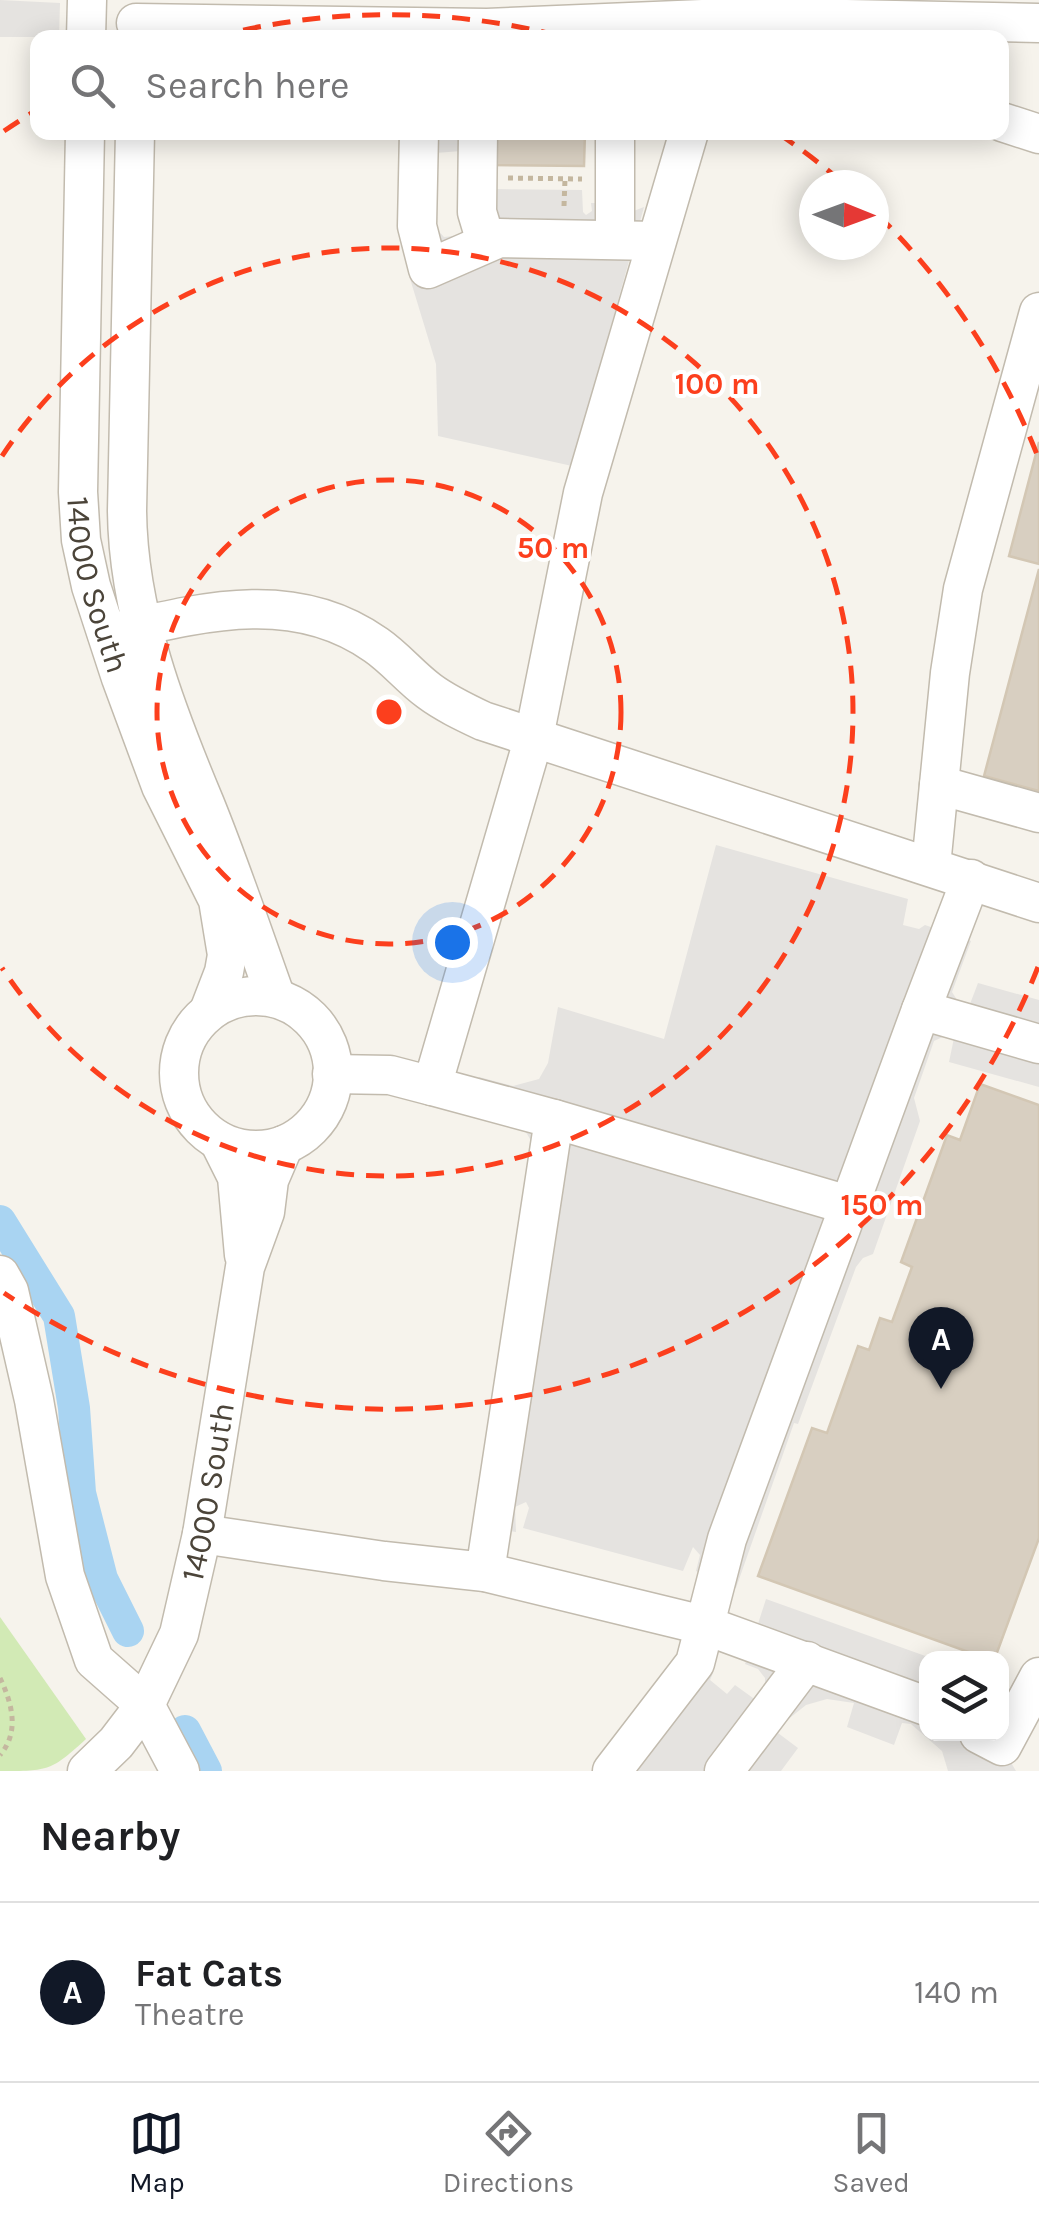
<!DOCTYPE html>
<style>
body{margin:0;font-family:Karla,sans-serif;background:#f6f6f6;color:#202124}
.controls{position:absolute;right:30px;bottom:30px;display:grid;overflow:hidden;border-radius:20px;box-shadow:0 5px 25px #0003}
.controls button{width:90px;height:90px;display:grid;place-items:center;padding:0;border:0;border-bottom:2px solid #e0e0e0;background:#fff;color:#202124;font:50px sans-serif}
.compass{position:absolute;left:799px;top:170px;width:90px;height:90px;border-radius:50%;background:#fff;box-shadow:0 5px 25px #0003;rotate:91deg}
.you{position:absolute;left:452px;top:942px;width:35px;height:35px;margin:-25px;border:8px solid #fff;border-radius:50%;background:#1a73e8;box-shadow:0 0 0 15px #1a73e833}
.badge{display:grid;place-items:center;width:65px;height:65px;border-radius:50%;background:#111827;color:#fff;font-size:32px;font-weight:700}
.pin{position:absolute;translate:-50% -82px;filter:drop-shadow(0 2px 5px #0008)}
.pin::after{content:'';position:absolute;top:52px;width:35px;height:30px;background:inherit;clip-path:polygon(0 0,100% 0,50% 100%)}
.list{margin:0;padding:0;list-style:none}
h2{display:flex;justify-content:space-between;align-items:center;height:130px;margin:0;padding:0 40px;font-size:42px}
h2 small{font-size:32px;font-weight:400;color:#757577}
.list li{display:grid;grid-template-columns:65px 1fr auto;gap:30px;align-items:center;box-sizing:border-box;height:180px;padding:0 40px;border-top:2px solid #e0e0e0}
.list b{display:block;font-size:38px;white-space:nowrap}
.list p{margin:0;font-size:32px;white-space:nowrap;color:#757577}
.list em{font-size:32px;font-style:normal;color:#757577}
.icon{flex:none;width:55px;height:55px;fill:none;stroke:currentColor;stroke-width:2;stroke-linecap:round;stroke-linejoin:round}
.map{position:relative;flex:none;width:1039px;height:1771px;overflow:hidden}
.search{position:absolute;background:#fff;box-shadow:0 5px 25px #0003;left:30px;right:30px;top:30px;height:110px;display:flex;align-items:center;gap:25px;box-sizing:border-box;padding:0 35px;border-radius:20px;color:#757577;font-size:38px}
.sheet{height:310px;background:#fff}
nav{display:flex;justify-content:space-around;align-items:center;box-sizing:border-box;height:140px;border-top:2px solid #e0e0e0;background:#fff;font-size:28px;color:#757577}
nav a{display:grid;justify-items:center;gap:5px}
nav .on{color:#111827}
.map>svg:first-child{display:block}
.green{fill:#d2eab5}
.parking{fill:#e5e3e0}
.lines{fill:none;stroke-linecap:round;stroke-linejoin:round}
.canal{stroke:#a9d4f2;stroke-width:32}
.building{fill:#d8cfc1;stroke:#d3c7b4;stroke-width:2.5}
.minor-casing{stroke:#c2bbae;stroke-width:41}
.path{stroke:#c4b79f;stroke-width:5;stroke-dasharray:5 5;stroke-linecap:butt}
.minor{stroke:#fff;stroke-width:38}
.ring{fill:none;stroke:#fc3f1d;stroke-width:5;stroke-dasharray:18 12}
.labels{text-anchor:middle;stroke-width:8;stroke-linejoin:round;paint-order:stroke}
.street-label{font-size:32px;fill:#4b4439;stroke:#fff}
.centre{fill:#fc3f1d;stroke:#fff;stroke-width:5}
.ring-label{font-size:30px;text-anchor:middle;font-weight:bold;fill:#fc3f1d;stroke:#fff;stroke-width:8;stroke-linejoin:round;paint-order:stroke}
</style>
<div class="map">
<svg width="1039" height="1771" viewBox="0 0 1039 1771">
<rect width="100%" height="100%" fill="#f6f3ec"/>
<path class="green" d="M0,1617L86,1739C51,1771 49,1771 0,1771Z"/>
<g class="parking">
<polygon points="0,0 60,3 59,37 0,37"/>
<polygon points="402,133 461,133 461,151 436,153 435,227 444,237 463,235 495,189 582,190 583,212 586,215 592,211 591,203 623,203 631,212 644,207 572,466 438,436 436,364 408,272 402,237"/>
<polygon points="716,845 908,899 903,925 919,929 925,925 971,941 952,992 959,1003 970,1004 978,983 1039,1000 1039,1087 949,1062 954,1038 947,1035 934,1041 914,1098 920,1121 873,1254 863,1258 856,1267 798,1424 794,1423 736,1588 696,1571 700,1555 693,1547 683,1571 523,1528 529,1508 526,1502 515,1507 516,1532 475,1525 533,1144 524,1129 470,1114 479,1077 513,1086 539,1079 548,1063 558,1007 664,1039"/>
<polygon points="766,1599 931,1658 926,1658 926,1734 994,1734 1016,1771 948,1771 942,1751 911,1724 902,1723 894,1745 847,1727 854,1703 827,1699 806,1705 781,1725 778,1733 798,1748 781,1771 591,1771 680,1654 713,1673 710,1680 727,1694 735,1685 753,1698 757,1698 765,1688 765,1678 758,1669 745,1664"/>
</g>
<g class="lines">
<g class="canal">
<polyline points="0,1221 59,1316 74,1408 80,1493 102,1579 128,1631"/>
<polyline points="185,1731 206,1771"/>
</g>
</g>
<g class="building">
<polygon points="492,132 585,132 584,166 492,165"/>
<polygon points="1039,442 1039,564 1009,556"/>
<polygon points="1039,569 1039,791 984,776"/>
<polygon points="980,1084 1039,1105 1039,1538 995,1658 985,1658 758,1576 812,1428 827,1433 858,1346 869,1350 880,1318 892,1322 912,1267 901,1262 947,1135 960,1140"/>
</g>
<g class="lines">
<g class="minor-casing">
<g id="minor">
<polyline points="136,23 487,28 750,17 1039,23"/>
<polyline points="86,38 87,0"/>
<polyline points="1002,122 1039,134"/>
<path id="s1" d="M85,132L78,492L81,540L91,586L121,678L161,786L218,900L227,955L224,972L209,1011"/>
<path d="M135,132L127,511C128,613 166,711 205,804C231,868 253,934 276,998"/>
<polyline points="419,132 417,226 428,269 499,238 656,241"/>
<polyline points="478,132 477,212 486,242"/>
<polyline points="615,132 615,239"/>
<path d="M107,634C198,613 293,586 376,645C395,658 410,677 429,691C445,703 464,712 483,721L1039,903"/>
<polyline points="939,785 1039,813"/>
<polyline points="931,866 950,673 963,589 1039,312"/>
<polyline points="971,879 921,1010 1039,1044"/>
<circle cx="256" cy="1073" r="77"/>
<polyline points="332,1074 390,1075 432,1086 534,737 583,493 689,132"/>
<polyline points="432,1086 554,1119 485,1572"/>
<polyline points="554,1119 848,1205"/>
<polyline points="219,1141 237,1177 244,1255"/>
<polyline points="0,1275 9,1291 34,1400 65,1576 94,1660 145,1705 180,1771"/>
<polyline points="202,1534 384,1561 485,1572 707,1626 926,1706"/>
<polyline points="979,1734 1002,1746 1039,1677"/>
<path id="s2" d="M87,1771L116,1743L145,1705L179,1634L202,1534L245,1267L265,1212L269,1180L284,1145"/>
<polyline points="612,1771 695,1663 727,1539 921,1010"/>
<polyline points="724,1771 807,1661"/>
</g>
</g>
<g class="path">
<polyline points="508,178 582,179"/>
<polyline points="564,206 565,179"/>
<path d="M0,1678C12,1703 20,1732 0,1755"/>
</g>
<use href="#minor" class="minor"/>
</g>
<g class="ring">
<circle cx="389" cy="712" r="232"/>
<path d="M2 456A464 464 0 1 1 2 968"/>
<path d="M1038 967A697 697 0 0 1 4 1293M4 131A697 697 0 0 1 35 111M214 37A697 697 0 0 1 564 37M779 134A697 697 0 0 1 842 182M878 215A697 697 0 0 1 1038 457"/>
</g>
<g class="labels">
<g class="street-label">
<text dy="11" stroke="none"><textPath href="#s1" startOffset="455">14000 South</textPath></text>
<text dy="11" stroke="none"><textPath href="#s2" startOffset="312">14000 South</textPath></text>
</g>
</g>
<circle cx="389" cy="712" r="15" class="centre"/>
<g class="ring-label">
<text x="717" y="394">100 m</text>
<text x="553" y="558">50 m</text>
<text x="882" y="1215">150 m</text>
</g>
</svg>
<div class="controls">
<button><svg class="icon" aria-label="layers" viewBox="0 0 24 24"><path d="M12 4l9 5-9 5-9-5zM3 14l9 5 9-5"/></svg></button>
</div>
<svg class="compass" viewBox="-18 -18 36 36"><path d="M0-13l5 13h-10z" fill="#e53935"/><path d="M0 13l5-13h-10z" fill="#757577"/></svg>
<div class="you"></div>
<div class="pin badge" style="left:941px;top:1389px">A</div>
<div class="search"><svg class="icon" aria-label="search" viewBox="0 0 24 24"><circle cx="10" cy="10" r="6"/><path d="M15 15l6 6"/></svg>Search here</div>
</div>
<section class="sheet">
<h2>Nearby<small></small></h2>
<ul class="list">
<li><span class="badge">A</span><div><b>Fat Cats</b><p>Theatre</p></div><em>140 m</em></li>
</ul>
</section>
<nav>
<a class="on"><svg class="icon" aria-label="map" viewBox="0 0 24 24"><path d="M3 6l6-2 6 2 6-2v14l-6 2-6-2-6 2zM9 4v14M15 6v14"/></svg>Map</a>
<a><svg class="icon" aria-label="directions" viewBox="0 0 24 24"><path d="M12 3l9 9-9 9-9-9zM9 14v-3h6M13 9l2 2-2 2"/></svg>Directions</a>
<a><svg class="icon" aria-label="saved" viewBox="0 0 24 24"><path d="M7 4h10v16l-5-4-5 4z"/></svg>Saved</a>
</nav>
